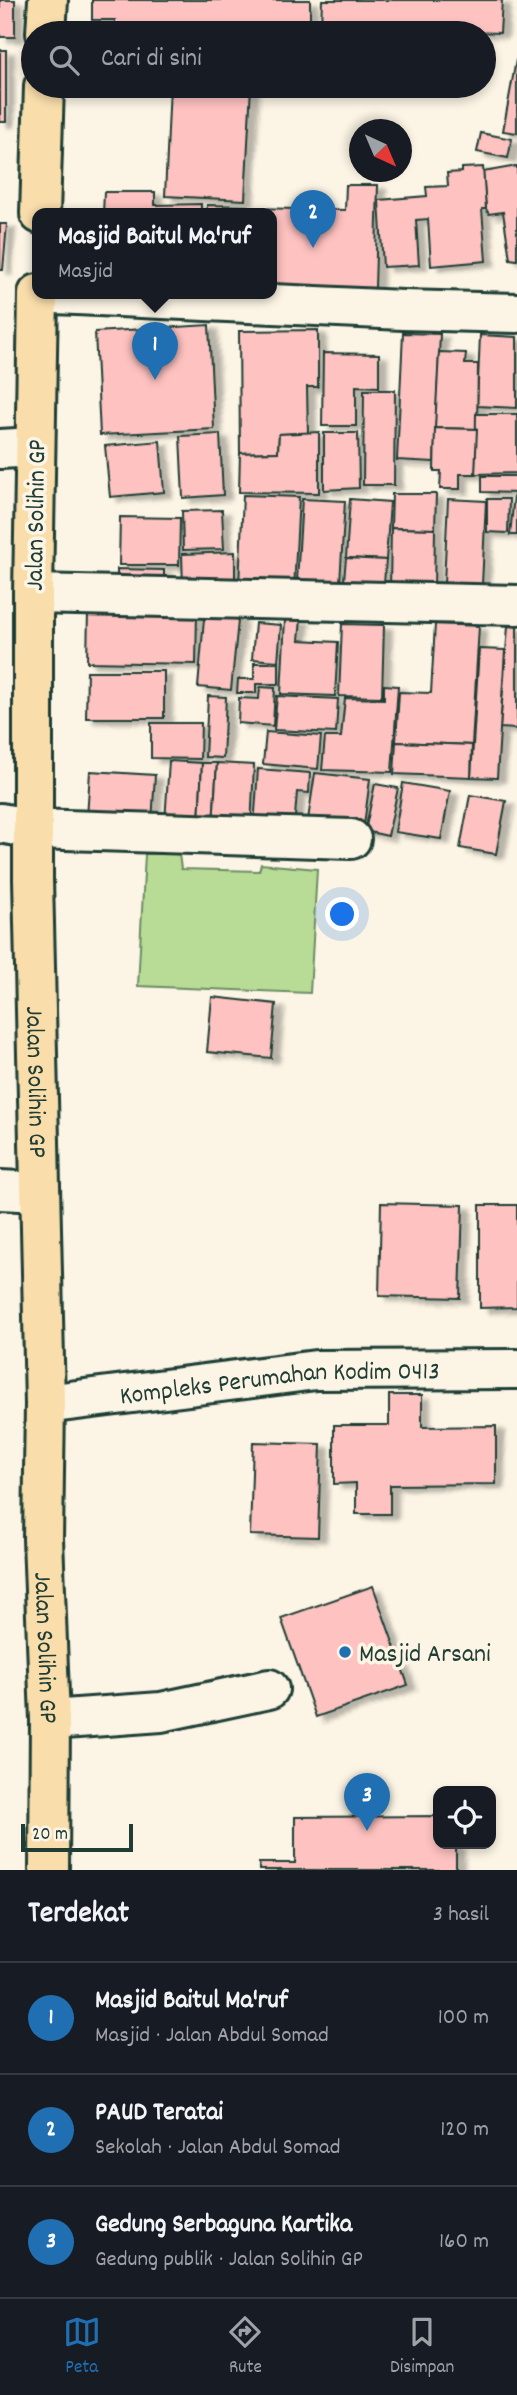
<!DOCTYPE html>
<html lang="id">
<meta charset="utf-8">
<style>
body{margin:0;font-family:Dekko,sans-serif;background:#242831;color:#f1f3f6}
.controls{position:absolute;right:21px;bottom:21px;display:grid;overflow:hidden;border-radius:14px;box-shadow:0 4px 10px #0003}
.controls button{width:63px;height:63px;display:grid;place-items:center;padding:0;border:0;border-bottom:2px solid #363941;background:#171b24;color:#f1f3f6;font:35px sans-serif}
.compass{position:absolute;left:349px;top:119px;width:63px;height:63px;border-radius:50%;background:#171b24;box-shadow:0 4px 10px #0003;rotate:136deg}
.scale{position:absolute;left:21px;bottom:18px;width:112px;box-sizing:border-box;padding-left:7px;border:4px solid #1f3d34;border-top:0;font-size:19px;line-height:24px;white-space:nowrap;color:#1f3d34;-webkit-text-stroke:5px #fcf5e5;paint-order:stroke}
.you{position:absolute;left:343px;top:915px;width:24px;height:24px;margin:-18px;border:5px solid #fff;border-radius:50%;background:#1a73e8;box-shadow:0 0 0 10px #1a73e833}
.badge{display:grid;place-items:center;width:46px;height:46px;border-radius:50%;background:#1f6fb2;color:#fff;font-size:23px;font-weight:700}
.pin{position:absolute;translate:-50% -58px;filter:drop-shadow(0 2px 4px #0008)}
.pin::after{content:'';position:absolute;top:37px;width:24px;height:21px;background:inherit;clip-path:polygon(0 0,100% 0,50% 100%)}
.popup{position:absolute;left:32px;top:208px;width:245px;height:91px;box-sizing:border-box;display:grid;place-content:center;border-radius:14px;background:#171b24;filter:drop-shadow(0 2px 5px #0005);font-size:23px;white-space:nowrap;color:#9ea1a6}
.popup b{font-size:26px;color:#f1f3f6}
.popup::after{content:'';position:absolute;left:50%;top:100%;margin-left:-14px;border:14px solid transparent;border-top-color:#171b24}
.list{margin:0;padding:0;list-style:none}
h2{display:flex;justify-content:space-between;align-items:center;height:91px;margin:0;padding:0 28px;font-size:30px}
h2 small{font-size:23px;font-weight:400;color:#9ea1a6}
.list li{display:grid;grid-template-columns:46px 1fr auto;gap:21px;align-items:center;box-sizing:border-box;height:112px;padding:0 28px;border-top:2px solid #363941}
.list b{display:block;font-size:26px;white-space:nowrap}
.list p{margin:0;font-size:23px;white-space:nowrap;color:#9ea1a6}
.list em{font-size:23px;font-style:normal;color:#9ea1a6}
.icon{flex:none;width:38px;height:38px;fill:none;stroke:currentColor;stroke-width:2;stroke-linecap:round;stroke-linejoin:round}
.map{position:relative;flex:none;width:517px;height:1870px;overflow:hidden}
.search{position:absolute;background:#171b24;box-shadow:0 4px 10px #0003;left:21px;right:21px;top:21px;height:77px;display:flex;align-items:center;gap:18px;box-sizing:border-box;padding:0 24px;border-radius:38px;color:#9ea1a6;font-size:26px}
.sheet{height:427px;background:#171b24}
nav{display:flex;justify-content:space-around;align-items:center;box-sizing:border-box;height:98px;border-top:2px solid #363941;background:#171b24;font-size:19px;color:#9ea1a6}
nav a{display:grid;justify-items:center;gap:4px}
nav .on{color:#1f6fb2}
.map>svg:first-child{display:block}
.green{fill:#b8dc96;stroke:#6c8c65;stroke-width:2}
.building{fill:#fec2c0;stroke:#1f3d34;stroke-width:2;filter:url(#shadow)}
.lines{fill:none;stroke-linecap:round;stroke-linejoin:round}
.minor-casing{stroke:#1f3d34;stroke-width:44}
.major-casing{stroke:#1f3d34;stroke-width:44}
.minor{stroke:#fcf5e5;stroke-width:38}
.major{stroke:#f9ddab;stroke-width:38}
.poi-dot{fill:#1f6fb2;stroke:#fcf5e5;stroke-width:2.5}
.labels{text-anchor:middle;stroke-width:7;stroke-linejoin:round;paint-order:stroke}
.street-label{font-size:26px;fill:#1f3d34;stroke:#fcf5e5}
.poi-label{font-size:26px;fill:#1f3d34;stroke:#fcf5e5;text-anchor:start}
</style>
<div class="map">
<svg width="517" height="1870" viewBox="0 0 517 1870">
<defs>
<filter id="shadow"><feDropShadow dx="8" dy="4.5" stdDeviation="2" flood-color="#0004"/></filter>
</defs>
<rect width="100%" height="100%" fill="#fcf5e5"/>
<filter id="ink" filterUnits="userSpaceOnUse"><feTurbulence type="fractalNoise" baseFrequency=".0143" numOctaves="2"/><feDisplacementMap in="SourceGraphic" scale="14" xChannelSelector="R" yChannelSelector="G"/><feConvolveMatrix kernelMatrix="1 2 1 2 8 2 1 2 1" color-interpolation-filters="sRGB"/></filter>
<g filter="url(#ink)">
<polygon class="green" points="145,854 179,854 181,869 259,871 261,864 317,869 310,993 138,986"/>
<g class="building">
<rect x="0" y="0" width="15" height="37"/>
<polygon points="92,0 310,0 310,30 115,33 115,20 92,20"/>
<polygon points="322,0 502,0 500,33 321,26"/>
<rect x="0" y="50" width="6" height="72"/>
<polygon points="516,60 517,60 517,133 503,131"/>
<polygon points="170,86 251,86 245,200 165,196"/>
<polygon points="481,133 512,139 508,158 477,152"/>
<polygon points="517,166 517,260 510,259 503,212 489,214 486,209 483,172"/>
<polygon points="483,167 486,209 482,209 486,261 431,266 428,219 416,220 419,265 383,267 379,200 427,196 426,187 448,186 447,173 462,172 462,168"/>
<polygon points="346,185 378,185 375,288 272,286 272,214 252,214 252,208 345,210"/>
<polygon points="104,192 155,192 155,205 201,204 201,214 103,214"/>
<polygon points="207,205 247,206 246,214 207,214"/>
<polygon points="0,224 7,224 3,270 0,270"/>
<polygon points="209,325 214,429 100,435 95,332"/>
<polygon points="318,330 318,387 307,387 308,433 279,434 278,452 240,453 239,331"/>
<polygon points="403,333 440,334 434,462 397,460"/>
<polygon points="480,335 517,337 517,408 477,406"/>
<polygon points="439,352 466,353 465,364 478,364 477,429 435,428"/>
<polygon points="323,353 379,354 379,387 356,386 356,426 322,426"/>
<polygon points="364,390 395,390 394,485 363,485"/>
<polygon points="476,414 517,414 517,473 475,474"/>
<polygon points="435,428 477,429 475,474 460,474 460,489 440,489 441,471 434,471"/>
<polygon points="319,432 319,493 239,492 240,453 278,452 279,434"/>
<polygon points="324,433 358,433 359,488 324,490"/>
<polygon points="220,434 223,495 183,498 180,436"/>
<polygon points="160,441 164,492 110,497 105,446"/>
<polygon points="482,476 517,476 517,493 482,492"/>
<polygon points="392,494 436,494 435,529 391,528"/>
<polygon points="243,495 299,497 294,589 239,586"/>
<polygon points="514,496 517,497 517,535 510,535"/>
<polygon points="302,499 345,501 340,583 297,581"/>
<polygon points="350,499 390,502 386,560 346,558"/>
<polygon points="448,499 486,501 482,585 444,583"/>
<polygon points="487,499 509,499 508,533 487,532"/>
<polygon points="222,510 224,549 183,550 182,511"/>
<polygon points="120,517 180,518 179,565 119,565"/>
<polygon points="391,528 435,529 434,591 390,590"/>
<polygon points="235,552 235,587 183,588 182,554"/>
<polygon points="346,558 386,560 383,594 343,591"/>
<polygon points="117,569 164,570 164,587 117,586"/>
<polygon points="205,608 239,611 231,690 198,687"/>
<polygon points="88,611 197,613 196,664 87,662"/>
<polygon points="285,619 301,619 299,640 338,642 335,696 281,694"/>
<polygon points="255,623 281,625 278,661 252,659"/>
<polygon points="342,624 384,625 382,697 339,696"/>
<polygon points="435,624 479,626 472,745 396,742 399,692 431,693"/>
<polygon points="508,626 517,627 517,729 500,728"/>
<polygon points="479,649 505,650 497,778 471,777"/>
<polygon points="254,663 279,663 279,684 256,684 256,693 237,693 238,679 254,679"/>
<polygon points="87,671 164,671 164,718 86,718"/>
<polygon points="384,685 398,686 392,772 322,770 325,737 341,737 345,698 384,699"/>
<polygon points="260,687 275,688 273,726 238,723 239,698 259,699"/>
<polygon points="208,696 226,697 223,758 205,757"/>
<polygon points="277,696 338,699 336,733 274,730"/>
<polygon points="151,723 201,723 200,759 151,758"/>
<polygon points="266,732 321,736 318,769 263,764"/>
<polygon points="396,742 472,745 471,777 394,774"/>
<polygon points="169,761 202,763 199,824 165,822"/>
<polygon points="202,763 217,763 213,825 199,824"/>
<polygon points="217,763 254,765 251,827 213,825"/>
<polygon points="258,769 310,773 309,793 297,792 294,829 254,827"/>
<polygon points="90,771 155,775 152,822 87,818"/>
<polygon points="315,773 370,779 363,833 307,826"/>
<polygon points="403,783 450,791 441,839 395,832"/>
<polygon points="375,784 398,788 388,836 365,831"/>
<polygon points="470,795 506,801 496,854 460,848"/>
<polygon points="212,997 276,1004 271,1058 207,1052"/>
<polygon points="381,1203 463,1205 460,1298 379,1296"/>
<polygon points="480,1205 517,1205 517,1307 480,1308"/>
<polygon points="389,1395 422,1395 422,1427 496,1426 496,1484 390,1485 390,1514 356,1514 356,1483 334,1484 334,1425 389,1425"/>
<polygon points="253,1442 321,1444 318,1537 250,1535"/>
<polygon points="373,1586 408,1685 316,1717 281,1618"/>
<polygon points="438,1816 438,1844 456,1844 456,1870 259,1870 259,1863 295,1863 295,1817"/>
</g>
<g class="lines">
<g class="minor-casing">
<g id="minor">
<polyline points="55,294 403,310 517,313"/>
<polyline points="0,449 35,447"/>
<polyline points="33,594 517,605"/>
<polyline points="0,823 34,829 351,839"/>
<polyline points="0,1190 40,1192"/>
<path id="s1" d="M45,1404L316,1370L517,1369"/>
<polyline points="50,1720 161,1712 269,1689"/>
</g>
</g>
<g class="major-casing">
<g id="major">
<polyline points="46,33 48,0"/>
<polyline points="40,214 44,86"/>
<path id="s2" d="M38,294L33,594V879L45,1404L43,1539L50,1720L49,1870"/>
</g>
</g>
<use href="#minor" class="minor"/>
<use href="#major" class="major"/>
</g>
</g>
<circle class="poi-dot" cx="345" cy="1652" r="7"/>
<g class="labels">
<g class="street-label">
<text transform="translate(34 515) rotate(-89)" y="9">Jalan Solihin GP</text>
<text dy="9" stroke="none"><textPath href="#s2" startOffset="788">Jalan Solihin GP</textPath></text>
<text dy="9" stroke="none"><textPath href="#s1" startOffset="236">Kompleks Perumahan Kodim 0413</textPath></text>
<text dy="9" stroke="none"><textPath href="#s2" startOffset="1354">Jalan Solihin GP</textPath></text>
</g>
<g class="poi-label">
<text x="359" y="1661">Masjid Arsani</text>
</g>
</g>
</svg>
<div class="controls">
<button><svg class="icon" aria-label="locate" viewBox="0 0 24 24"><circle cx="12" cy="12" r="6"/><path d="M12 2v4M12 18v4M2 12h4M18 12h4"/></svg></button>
</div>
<svg class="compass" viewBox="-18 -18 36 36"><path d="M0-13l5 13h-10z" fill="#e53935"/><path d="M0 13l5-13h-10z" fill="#9ea1a6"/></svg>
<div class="scale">20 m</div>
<div class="you"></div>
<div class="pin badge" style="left:155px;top:380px">1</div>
<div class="popup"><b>Masjid Baitul Ma'ruf</b>Masjid</div>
<div class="pin badge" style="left:313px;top:248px">2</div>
<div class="pin badge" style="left:367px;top:1831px">3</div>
<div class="search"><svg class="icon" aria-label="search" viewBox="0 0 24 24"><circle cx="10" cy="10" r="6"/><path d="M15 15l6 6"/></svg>Cari di sini</div>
</div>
<section class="sheet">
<h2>Terdekat<small>3 hasil</small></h2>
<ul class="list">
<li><span class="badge">1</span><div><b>Masjid Baitul Ma'ruf</b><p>Masjid · Jalan Abdul Somad</p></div><em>100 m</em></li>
<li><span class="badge">2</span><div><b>PAUD Teratai</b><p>Sekolah · Jalan Abdul Somad</p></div><em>120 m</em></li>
<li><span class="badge">3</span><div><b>Gedung Serbaguna Kartika</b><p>Gedung publik · Jalan Solihin GP</p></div><em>160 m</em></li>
</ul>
</section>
<nav>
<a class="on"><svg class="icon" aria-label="map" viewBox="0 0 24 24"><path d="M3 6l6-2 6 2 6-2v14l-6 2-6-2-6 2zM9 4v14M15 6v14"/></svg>Peta</a>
<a><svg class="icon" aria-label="directions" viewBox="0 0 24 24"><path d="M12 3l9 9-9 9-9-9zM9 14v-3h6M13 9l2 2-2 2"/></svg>Rute</a>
<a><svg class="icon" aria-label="saved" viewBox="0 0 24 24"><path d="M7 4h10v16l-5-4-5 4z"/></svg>Disimpan</a>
</nav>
